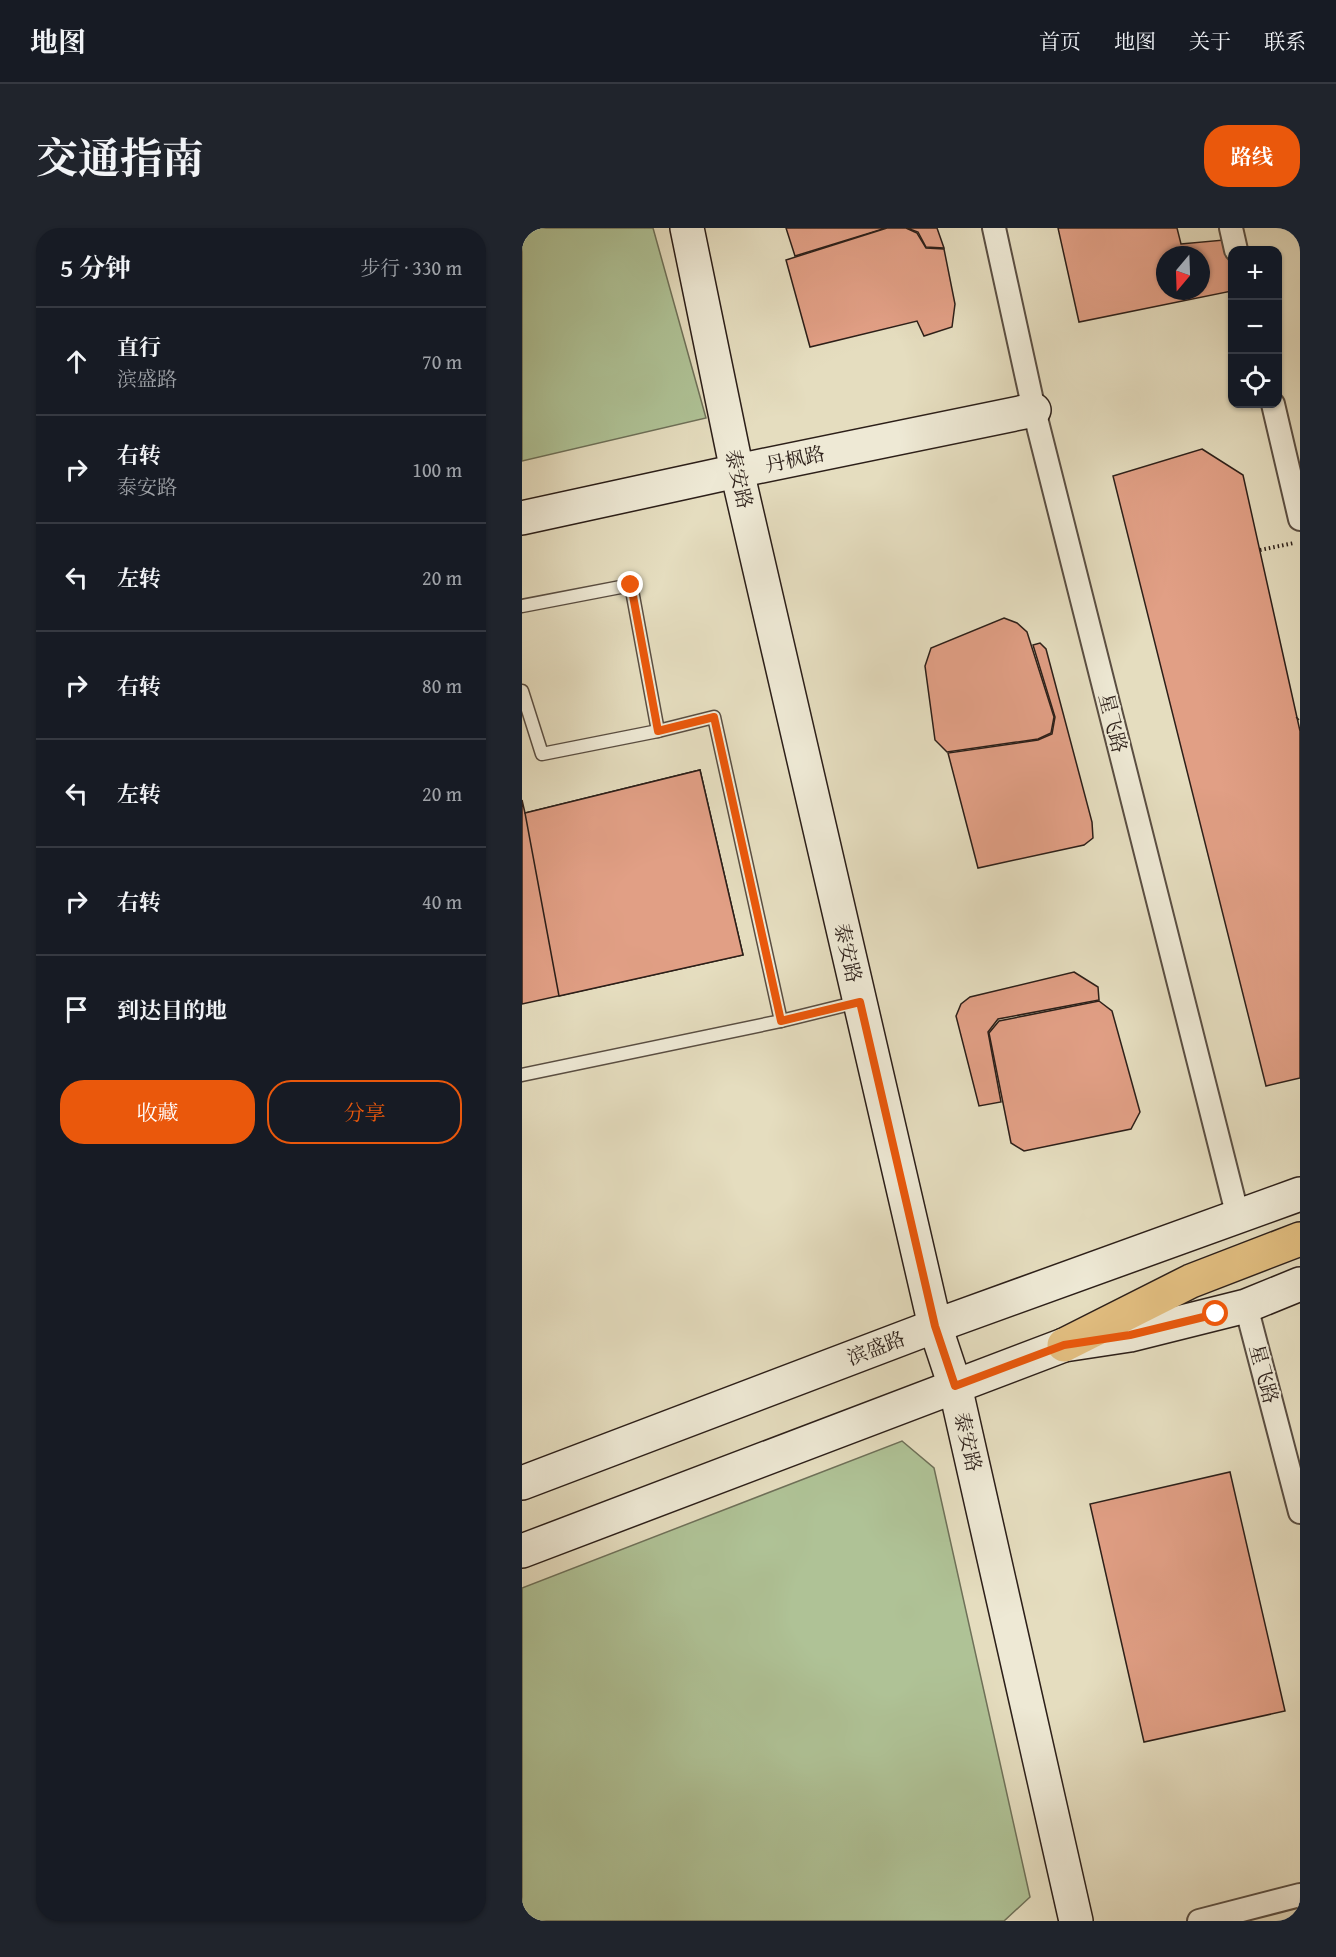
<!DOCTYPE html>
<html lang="zh">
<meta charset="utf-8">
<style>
body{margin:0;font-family:"Gentium Book Plus","Noto Serif SC",serif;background:#20242c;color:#f1f3f6}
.controls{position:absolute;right:18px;top:18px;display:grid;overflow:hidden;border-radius:12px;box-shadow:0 2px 4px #0004}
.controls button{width:54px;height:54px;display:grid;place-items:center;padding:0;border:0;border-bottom:2px solid #363941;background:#171b24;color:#f1f3f6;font:30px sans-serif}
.compass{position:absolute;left:634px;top:18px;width:54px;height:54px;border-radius:50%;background:#171b24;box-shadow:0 2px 4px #0004;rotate:199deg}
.stop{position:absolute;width:18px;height:18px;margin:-14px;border:4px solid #ea580c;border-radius:50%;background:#fff}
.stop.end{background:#ea580c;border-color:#fff;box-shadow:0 2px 6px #0008}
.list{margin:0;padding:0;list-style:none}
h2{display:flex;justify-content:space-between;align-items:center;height:78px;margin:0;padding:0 24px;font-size:26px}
h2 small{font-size:20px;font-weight:400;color:#9ea1a6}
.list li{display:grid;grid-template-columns:39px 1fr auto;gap:18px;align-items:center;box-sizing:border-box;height:108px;padding:0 24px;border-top:2px solid #363941}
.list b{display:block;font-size:22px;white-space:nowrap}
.list p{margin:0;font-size:20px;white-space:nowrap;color:#9ea1a6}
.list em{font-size:20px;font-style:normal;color:#9ea1a6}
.actions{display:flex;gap:12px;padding:18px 24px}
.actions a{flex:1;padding:14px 0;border:2px solid #ea580c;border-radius:24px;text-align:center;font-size:21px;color:#ea580c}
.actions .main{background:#ea580c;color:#fff}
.icon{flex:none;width:33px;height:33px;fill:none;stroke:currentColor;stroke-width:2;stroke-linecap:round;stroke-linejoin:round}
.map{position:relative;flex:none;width:778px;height:1693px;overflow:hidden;border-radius:24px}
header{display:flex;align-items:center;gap:36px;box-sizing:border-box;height:84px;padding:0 30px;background:#171b24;border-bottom:2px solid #363941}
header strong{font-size:28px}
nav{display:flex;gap:33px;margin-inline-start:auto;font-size:21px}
.intro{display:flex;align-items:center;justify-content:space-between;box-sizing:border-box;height:144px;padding:0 36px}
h1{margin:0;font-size:42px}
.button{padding:15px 27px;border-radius:24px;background:#ea580c;color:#fff;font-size:21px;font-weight:700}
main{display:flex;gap:36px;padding:0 36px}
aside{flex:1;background:#171b24;border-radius:24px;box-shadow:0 2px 4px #0004}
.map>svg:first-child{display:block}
.green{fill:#afc296;stroke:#6e7058;stroke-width:1.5}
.building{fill:#e19f85;stroke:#2c1f19;stroke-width:1.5;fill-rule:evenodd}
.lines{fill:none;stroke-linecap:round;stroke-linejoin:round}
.lane-casing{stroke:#5a4e42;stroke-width:15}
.street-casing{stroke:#5a4e42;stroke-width:26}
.secondary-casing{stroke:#2c1f19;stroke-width:36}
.highway-casing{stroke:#2c1f19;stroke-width:36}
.path{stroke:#2c1f19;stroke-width:4;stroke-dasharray:1.5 3;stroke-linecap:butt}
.lane{stroke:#eee9d5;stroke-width:12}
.street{stroke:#eee9d5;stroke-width:22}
.secondary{stroke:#eee9d5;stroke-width:33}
.highway{stroke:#e2be80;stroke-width:33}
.route{stroke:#ea580c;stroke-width:8}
.labels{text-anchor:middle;stroke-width:4.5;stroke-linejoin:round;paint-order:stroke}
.street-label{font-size:20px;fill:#2c1f19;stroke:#eee9d5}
</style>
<header>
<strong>地图</strong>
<nav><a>首页</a><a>地图</a><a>关于</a><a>联系</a></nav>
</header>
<div class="intro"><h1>交通指南</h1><a class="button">路线</a></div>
<main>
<aside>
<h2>5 分钟<small>步行 · 330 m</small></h2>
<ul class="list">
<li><svg class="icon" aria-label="ahead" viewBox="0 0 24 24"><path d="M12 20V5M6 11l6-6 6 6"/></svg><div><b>直行</b><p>滨盛路</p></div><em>70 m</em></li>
<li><svg class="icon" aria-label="right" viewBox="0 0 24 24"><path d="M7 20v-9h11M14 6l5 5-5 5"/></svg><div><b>右转</b><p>泰安路</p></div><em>100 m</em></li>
<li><svg class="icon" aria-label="left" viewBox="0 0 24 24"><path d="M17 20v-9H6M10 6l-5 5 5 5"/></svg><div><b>左转</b></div><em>20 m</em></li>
<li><svg class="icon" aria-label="right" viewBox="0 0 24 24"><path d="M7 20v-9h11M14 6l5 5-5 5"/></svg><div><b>右转</b></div><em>80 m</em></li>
<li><svg class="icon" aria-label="left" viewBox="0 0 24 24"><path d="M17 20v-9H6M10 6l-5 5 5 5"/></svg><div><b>左转</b></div><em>20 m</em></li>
<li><svg class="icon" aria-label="right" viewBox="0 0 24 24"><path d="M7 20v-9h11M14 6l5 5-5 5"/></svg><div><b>右转</b></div><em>40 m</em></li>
<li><svg class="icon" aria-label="arrive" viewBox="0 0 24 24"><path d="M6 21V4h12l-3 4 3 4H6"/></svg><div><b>到达目的地</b></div></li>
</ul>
<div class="actions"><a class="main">收藏</a><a>分享</a></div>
</aside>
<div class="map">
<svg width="778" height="1693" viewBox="0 0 778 1693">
<rect width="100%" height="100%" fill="#e5ddbf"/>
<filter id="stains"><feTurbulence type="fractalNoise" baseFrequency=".00333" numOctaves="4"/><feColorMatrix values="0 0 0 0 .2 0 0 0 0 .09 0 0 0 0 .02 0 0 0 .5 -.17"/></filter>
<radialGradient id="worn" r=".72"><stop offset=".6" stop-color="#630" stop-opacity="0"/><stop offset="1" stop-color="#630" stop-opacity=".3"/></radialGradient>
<g class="green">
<polygon points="0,0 131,0 184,190 0,233"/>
<polygon points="380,1213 412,1240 508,1669 482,1693 0,1693 0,1360"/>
</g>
<g class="building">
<polygon points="264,0 364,0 273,28"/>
<polygon points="365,0 384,0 395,5 404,20 422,21 433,76 430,99 402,108 395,93 288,119 264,32"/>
<polygon points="385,0 415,0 422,20 404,19 396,4"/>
<path d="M536,0H655L659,16L702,12L710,47V63L557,94ZM643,27H679V63H643Z"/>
<polygon points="680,221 721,247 778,503 778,850 744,858 591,248"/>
<polygon points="482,390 495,395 505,404 532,489 529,505 516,511 425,524 413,512 403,438 409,420"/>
<polygon points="518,415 524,421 570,594 571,610 562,617 456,640 426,525 516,512 530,506 533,489 511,417"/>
<polygon points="178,542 221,727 0,776 0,572 3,585"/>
<polygon points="178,542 221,727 37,768 3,585"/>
<polygon points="552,744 576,759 577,772 476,791 466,804 479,874 457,878 434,788 439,776 448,769"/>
<polygon points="577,773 590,783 618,884 609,901 502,923 489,915 467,805 477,793"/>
<polygon points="708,1244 763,1483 622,1514 568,1276"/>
</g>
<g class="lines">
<g class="lane-casing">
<g id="lane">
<polyline points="0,378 109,357 136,503 192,489 259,793"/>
<polyline points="0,463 20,526 136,503"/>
<polyline points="0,847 259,793 336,774"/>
</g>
</g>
<g class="street-casing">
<g id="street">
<polyline points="472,0 512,182 716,989"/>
<polyline points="709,0 714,22"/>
<polyline points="751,176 778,291"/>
<polyline points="724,1078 778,1284"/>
<polyline points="677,1693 778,1667"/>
</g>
</g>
<g class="secondary-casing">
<g id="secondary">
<polyline points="165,0 215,243 413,1098 433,1158 554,1693"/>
<polyline points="0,290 215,243 512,182"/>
<polyline points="0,1255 413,1098 778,966"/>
<polyline points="0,1323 542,1117 608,1107 724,1078 778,1056"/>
</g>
</g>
<g class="highway-casing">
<polyline id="highway" points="542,1117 669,1053 778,1011"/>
</g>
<g class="path">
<polyline points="738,322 772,315"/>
<polyline points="775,491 778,488"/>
</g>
<use href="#lane" class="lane"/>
<use href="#street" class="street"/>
<use href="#secondary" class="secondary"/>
<use href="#highway" class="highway"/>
</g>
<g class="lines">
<polyline class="route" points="109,357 136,503 192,489 259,793 338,774 413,1098 433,1158 542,1117 608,1107 694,1086"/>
</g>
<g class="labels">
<g class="street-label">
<text transform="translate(273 231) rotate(-12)" y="7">丹枫路</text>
<text transform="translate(217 251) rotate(77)" y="7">泰安路</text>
<text transform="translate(591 495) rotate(76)" y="7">星飞路</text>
<text transform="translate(326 725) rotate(77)" y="7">泰安路</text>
<text transform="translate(354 1120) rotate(-21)" y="7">滨盛路</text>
<text transform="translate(742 1146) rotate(75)" y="7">星飞路</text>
<text transform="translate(446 1214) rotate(77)" y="7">泰安路</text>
</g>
</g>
<rect width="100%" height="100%" filter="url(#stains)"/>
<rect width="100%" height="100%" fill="url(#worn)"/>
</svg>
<div class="controls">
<button>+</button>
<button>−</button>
<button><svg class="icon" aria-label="locate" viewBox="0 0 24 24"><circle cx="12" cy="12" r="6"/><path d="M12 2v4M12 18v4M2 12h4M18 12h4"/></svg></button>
</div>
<svg class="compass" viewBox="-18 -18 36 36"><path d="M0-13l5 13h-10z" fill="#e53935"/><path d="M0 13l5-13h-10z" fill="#9ea1a6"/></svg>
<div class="stop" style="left:694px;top:1086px"></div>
<div class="stop end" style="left:109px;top:357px"></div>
</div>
</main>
